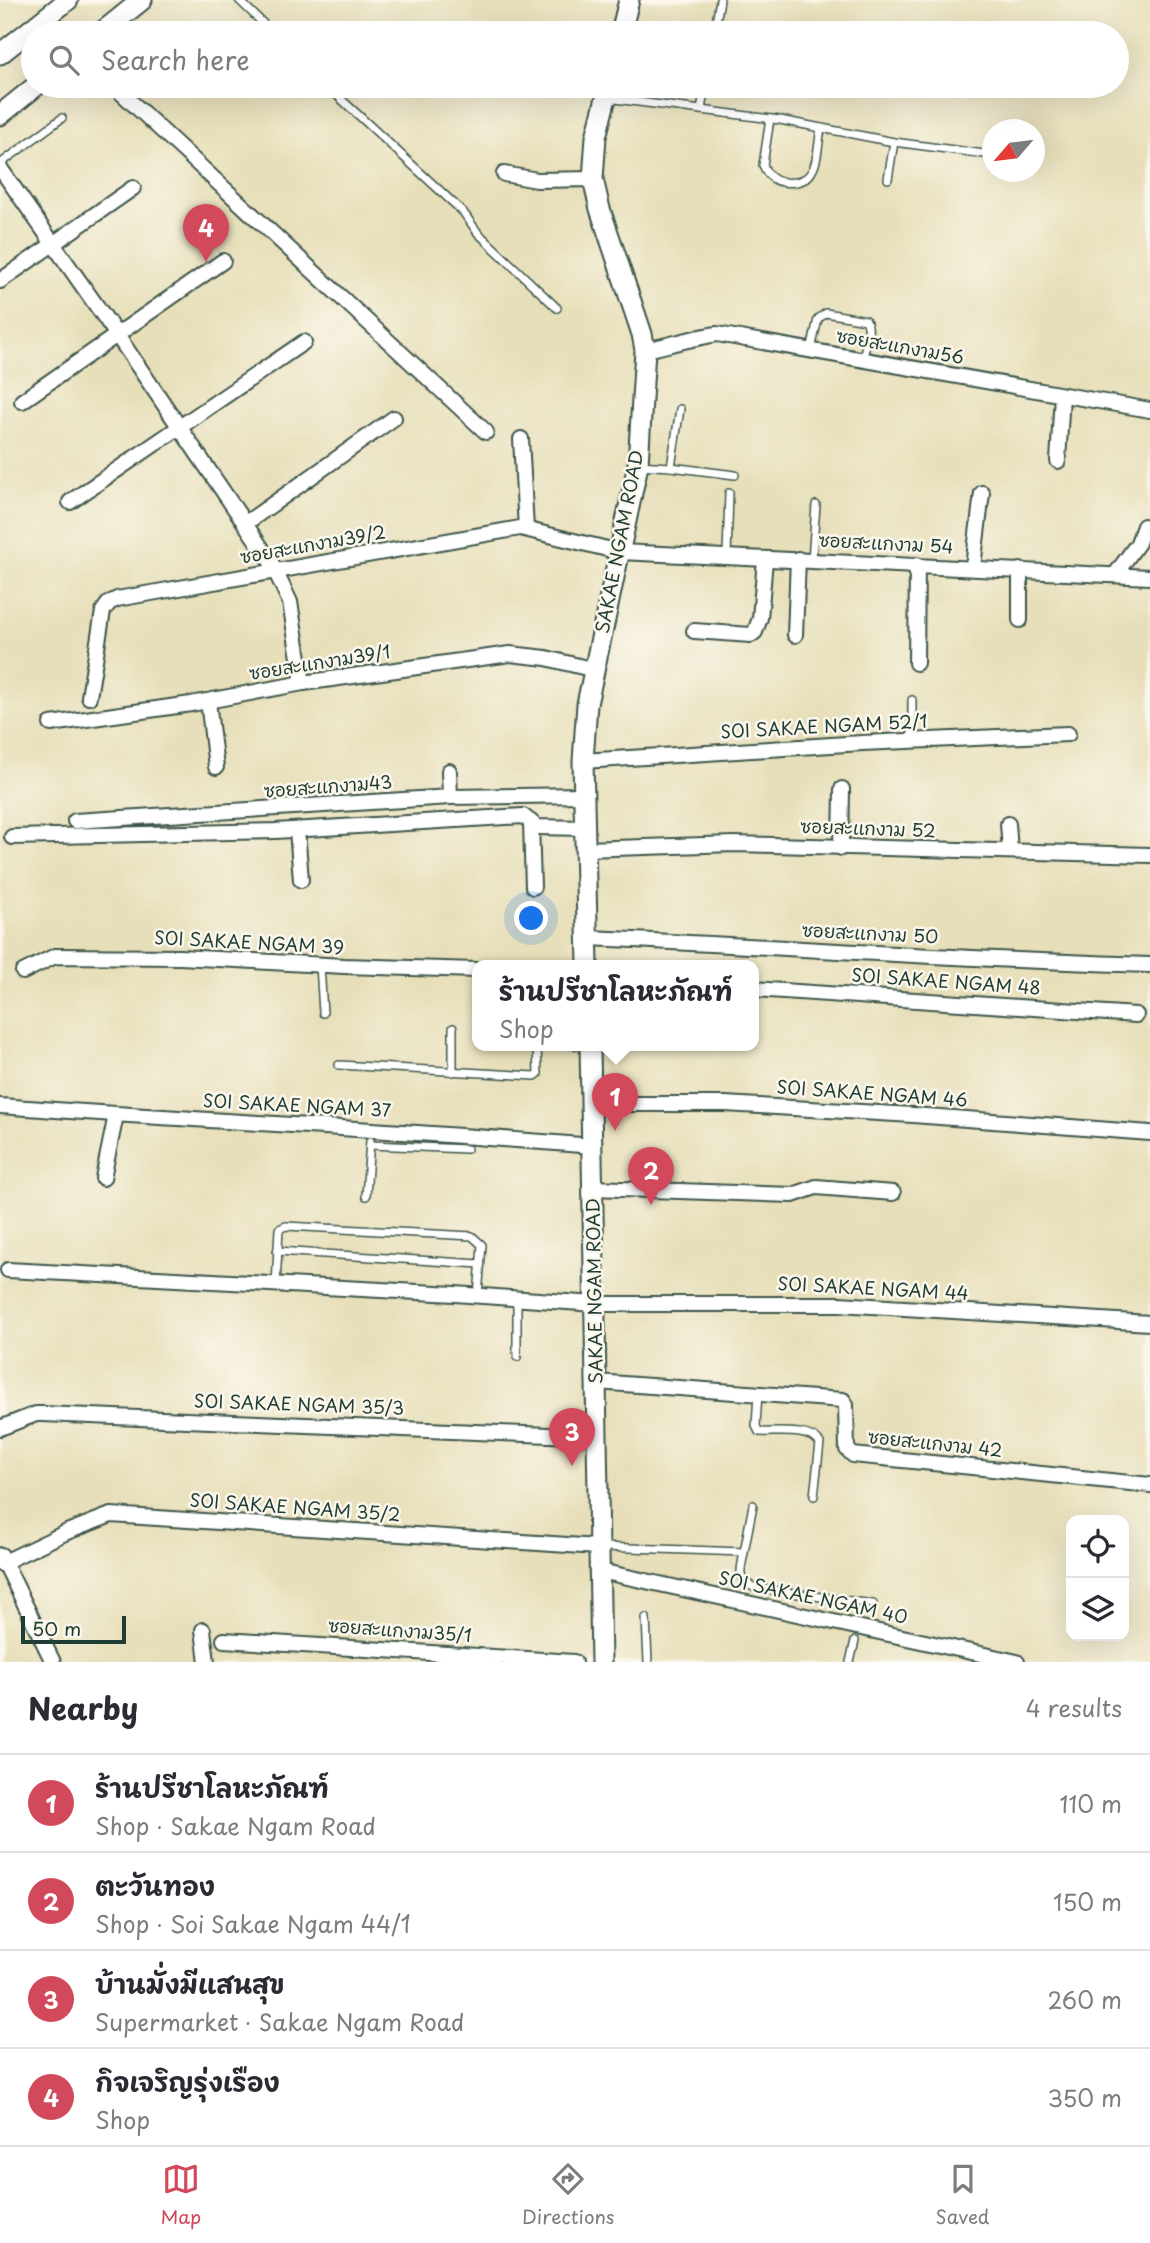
<!DOCTYPE html>
<meta charset="utf-8">
<style>
body{margin:0;font-family:"Playpen Sans","Playpen Sans Thai",sans-serif;background:#f2f2f3;color:#2b2b33}
.controls{position:absolute;right:21px;bottom:21px;display:grid;overflow:hidden;border-radius:14px;box-shadow:0 7px 28px #0002}
.controls button{width:63px;height:63px;display:grid;place-items:center;padding:0;border:0;border-bottom:2px solid #e1e1e2;background:#fff;color:#2b2b33;font:35px sans-serif}
.compass{position:absolute;left:982px;top:119px;width:63px;height:63px;border-radius:50%;background:#fff;box-shadow:0 7px 28px #0002;rotate:242deg}
.scale{position:absolute;left:21px;bottom:18px;width:105px;box-sizing:border-box;padding-left:7px;border:4px solid #1f3d34;border-top:0;font-size:19px;line-height:24px;white-space:nowrap;color:#1f3d34;-webkit-text-stroke:5px #fbf7ec;paint-order:stroke}
.you{position:absolute;left:532px;top:919px;width:24px;height:24px;margin:-18px;border:5px solid #fff;border-radius:50%;background:#1a73e8;box-shadow:0 0 0 10px #1a73e833}
.badge{display:grid;place-items:center;width:46px;height:46px;border-radius:50%;background:#d1495b;color:#fff;font-size:23px;font-weight:700}
.pin{position:absolute;translate:-50% -58px;filter:drop-shadow(0 2px 4px #0008)}
.pin::after{content:'';position:absolute;top:37px;width:24px;height:21px;background:inherit;clip-path:polygon(0 0,100% 0,50% 100%)}
.popup{position:absolute;left:472px;top:960px;width:287px;height:91px;box-sizing:border-box;display:grid;place-content:center;border-radius:14px;background:#fff;filter:drop-shadow(0 2px 5px #0005);font-size:23px;white-space:nowrap;color:#7c7c81}
.popup b{font-size:26px;color:#2b2b33}
.popup::after{content:'';position:absolute;left:50%;top:100%;margin-left:-14px;border:14px solid transparent;border-top-color:#fff}
.list{margin:0;padding:0;list-style:none}
h2{display:flex;justify-content:space-between;align-items:center;height:91px;margin:0;padding:0 28px;font-size:30px}
h2 small{font-size:23px;font-weight:400;color:#7c7c81}
.list li{display:grid;grid-template-columns:46px 1fr auto;gap:21px;align-items:center;box-sizing:border-box;height:98px;padding:0 28px;border-top:2px solid #e1e1e2}
.list b{display:block;font-size:26px;white-space:nowrap}
.list p{margin:0;font-size:23px;white-space:nowrap;color:#7c7c81}
.list em{font-size:23px;font-style:normal;color:#7c7c81}
.icon{flex:none;width:38px;height:38px;fill:none;stroke:currentColor;stroke-width:2;stroke-linecap:round;stroke-linejoin:round}
.map{position:relative;flex:none;width:1150px;height:1662px;overflow:hidden}
.search{position:absolute;background:#fff;box-shadow:0 7px 28px #0002;left:21px;right:21px;top:21px;height:77px;display:flex;align-items:center;gap:18px;box-sizing:border-box;padding:0 24px;border-radius:38px;color:#7c7c81;font-size:26px}
.sheet{height:483px;background:#fff}
nav{display:flex;justify-content:space-around;align-items:center;box-sizing:border-box;height:98px;border-top:2px solid #e1e1e2;background:#fff;font-size:19px;color:#7c7c81}
nav a{display:grid;justify-items:center;gap:4px}
nav .on{color:#d1495b}
.map>svg:first-child{display:block}
.lines{fill:none;stroke-linecap:round;stroke-linejoin:round}
.lane-casing{stroke:#3d5548;stroke-width:10}
.street-casing{stroke:#3d5548;stroke-width:18}
.secondary-casing{stroke:#3d5548;stroke-width:23}
.lane{stroke:#fff;stroke-width:7}
.street{stroke:#fff;stroke-width:14}
.secondary{stroke:#fff;stroke-width:19}
.labels{text-anchor:middle;stroke-width:5;stroke-linejoin:round;paint-order:stroke}
.street-label{font-size:18px;fill:#1f3d34;stroke:#fbf7ec}
</style>
<div class="map">
<svg width="1150" height="1662" viewBox="0 0 1150 1662">
<rect width="100%" height="100%" fill="#fbf7ec"/>
<filter id="ink" filterUnits="userSpaceOnUse"><feTurbulence type="fractalNoise" baseFrequency=".0143" numOctaves="2"/><feDisplacementMap in="SourceGraphic" scale="14" xChannelSelector="R" yChannelSelector="G"/><feConvolveMatrix kernelMatrix="1 2 1 2 8 2 1 2 1" color-interpolation-filters="sRGB"/></filter>
<filter id="wash" filterUnits="userSpaceOnUse"><feTurbulence type="fractalNoise" baseFrequency=".00686" numOctaves="4" result="noise"/><feDisplacementMap in="SourceGraphic" scale="28" xChannelSelector="R" yChannelSelector="G"/><feGaussianBlur stdDeviation="1.57" result="paint"/><feColorMatrix in="noise" values="0 0 0 0 0 0 0 0 0 0 0 0 0 0 0 0 0 1.4 0 .05"/><feComposite in="paint" operator="in"/></filter>
<g filter="url(#wash)">
<rect width="100%" height="100%" fill="#e7dfb9"/>
</g>
<g filter="url(#ink)">
<g class="lines">
<g class="lane-casing">
<g id="lane">
<polyline points="239,0 273,33"/>
<polyline points="714,33 720,0"/>
<polyline points="327,86 463,212 478,233 557,308"/>
<polyline points="607,98 780,120 894,142 888,179"/>
<polyline points="701,110 705,86"/>
<path d="M770,119L763,165C767,175 773,181 783,182C820,187 816,155 821,128"/>
<polyline points="894,142 992,155"/>
<polyline points="0,164 62,118"/>
<path d="M811,350L818,319L826,313L866,320C872,331 865,348 862,360"/>
<polyline points="638,465 671,467 735,475"/>
<polyline points="671,467 680,409"/>
<polyline points="727,556 729,493"/>
<polyline points="812,560 816,505"/>
<polyline points="912,700 912,741"/>
<polyline points="320,965 323,1013"/>
<polyline points="572,1045 588,1047"/>
<polyline points="339,1065 535,1076 538,1074 537,1045"/>
<polyline points="453,1072 453,1028"/>
<polyline points="370,1145 467,1149"/>
<polyline points="366,1196 370,1141"/>
<polyline points="277,1251 480,1264"/>
<polyline points="276,1285 279,1229 286,1226 472,1236 482,1245 478,1296"/>
<polyline points="517,1299 517,1357"/>
<path d="M758,1393L756,1426L759,1432C778,1433 808,1428 820,1443L814,1496"/>
<polyline points="601,1547 744,1552 753,1505"/>
<path d="M744,1552C741,1572 735,1578 755,1588L873,1604"/>
<polyline points="646,1618 648,1662"/>
<polyline points="850,1662 855,1641"/>
</g>
</g>
<g class="street-casing">
<g id="street">
<polyline points="114,86 486,432"/>
<polyline points="0,168 117,335 271,562 290,602 303,683"/>
<polyline points="504,174 537,180 593,179"/>
<polyline points="0,281 133,188"/>
<path d="M645,350C670,345 691,338 717,334L1150,410"/>
<polyline points="22,401 223,261"/>
<polyline points="521,439 526,529"/>
<polyline points="1058,461 1062,395"/>
<polyline points="70,502 304,342"/>
<polyline points="246,523 394,418"/>
<polyline points="973,567 982,493"/>
<polyline points="1020,570 1020,620"/>
<polyline points="1115,575 1138,543 1144,526"/>
<polyline points="694,631 751,635 755,632 760,618 765,560"/>
<polyline points="795,635 798,559"/>
<polyline points="916,663 917,565"/>
<polyline points="89,697 103,611 109,603 117,599 520,528 620,552 1150,577"/>
<polyline points="208,701 216,767"/>
<polyline points="51,724 191,704 303,683 510,654 546,658 595,670"/>
<polyline points="583,761 862,743 1068,734"/>
<polyline points="449,771 450,797"/>
<polyline points="75,821 450,797 584,795"/>
<polyline points="531,822 533,887"/>
<polyline points="1008,824 1010,851"/>
<polyline points="297,830 301,880"/>
<polyline points="12,837 275,831 523,816 537,827 584,828"/>
<polyline points="841,848 842,789"/>
<polyline points="585,849 734,844 1150,855"/>
<path d="M588,938C775,946 962,960 1150,965"/>
<polyline points="23,972 55,956 180,957 344,966 477,970"/>
<polyline points="753,989 1136,1015"/>
<polyline points="591,1104 725,1104 913,1115 1150,1133"/>
<path d="M0,1106C197,1121 395,1129 592,1146"/>
<polyline points="103,1178 116,1115"/>
<polyline points="593,1188 793,1195 816,1187 893,1193"/>
<polyline points="8,1270 455,1294 595,1304 839,1304 1150,1323"/>
<polyline points="596,1382 843,1400 846,1405 847,1449 853,1455 1150,1485"/>
<polyline points="0,1428 36,1414 43,1414 599,1437"/>
<polyline points="1,1555 53,1662"/>
<polyline points="0,1564 67,1532 111,1515 598,1547"/>
<polyline points="600,1571 1017,1662"/>
<polyline points="203,1630 207,1662"/>
<polyline points="224,1640 574,1662"/>
</g>
</g>
<g class="secondary-casing">
<g id="secondary">
<polyline points="101,33 142,0"/>
<polyline points="621,33 629,0"/>
<polyline points="0,54 68,0"/>
<polyline points="0,115 36,86"/>
<polyline points="588,965 583,761 587,704 638,465 645,350 642,334 600,209 593,179 596,137 609,86"/>
<polyline points="590,1045 601,1662"/>
</g>
</g>
<use href="#lane" class="lane"/>
<use href="#street" class="street"/>
<use href="#secondary" class="secondary"/>
</g>
</g>
<g class="labels">
<g class="street-label">
<text transform="translate(900 347) rotate(10)" y="6">ซอยสะแกงาม56</text>
<text transform="translate(620 542) rotate(-79)" y="6">SAKAE NGAM ROAD</text>
<text transform="translate(886 544) rotate(3)" y="6">ซอยสะแกงาม 54</text>
<text transform="translate(313 545) rotate(-10)" y="6">ซอยสะแกงาม39/2</text>
<text transform="translate(320 663) rotate(-9)" y="6">ซอยสะแกงาม39/1</text>
<text transform="translate(824 727) rotate(-3)" y="6">SOI SAKAE NGAM 52/1</text>
<text transform="translate(328 787) rotate(-4)" y="6">ซอยสะแกงาม43</text>
<text transform="translate(868 829) rotate(2)" y="6">ซอยสะแกงาม 52</text>
<text transform="translate(870 934) rotate(3)" y="6">ซอยสะแกงาม 50</text>
<text transform="translate(249 943) rotate(3)" y="6">SOI SAKAE NGAM 39</text>
<text transform="translate(946 982) rotate(4)" y="6">SOI SAKAE NGAM 48</text>
<text transform="translate(872 1094) rotate(4)" y="6">SOI SAKAE NGAM 46</text>
<text transform="translate(297 1106) rotate(3)" y="6">SOI SAKAE NGAM 37</text>
<text transform="translate(873 1289) rotate(3)" y="6">SOI SAKAE NGAM 44</text>
<text transform="translate(595 1291) rotate(-91)" y="6">SAKAE NGAM ROAD</text>
<text transform="translate(299 1405) rotate(2)" y="6">SOI SAKAE NGAM 35/3</text>
<text transform="translate(935 1444) rotate(6)" y="6">ซอยสะแกงาม 42</text>
<text transform="translate(295 1508) rotate(4)" y="6">SOI SAKAE NGAM 35/2</text>
<text transform="translate(813 1598) rotate(12)" y="6">SOI SAKAE NGAM 40</text>
<text transform="translate(400 1631) rotate(4)" y="6">ซอยสะแกงาม35/1</text>
</g>
</g>
</svg>
<div class="controls">
<button><svg class="icon" aria-label="locate" viewBox="0 0 24 24"><circle cx="12" cy="12" r="6"/><path d="M12 2v4M12 18v4M2 12h4M18 12h4"/></svg></button>
<button><svg class="icon" aria-label="layers" viewBox="0 0 24 24"><path d="M12 4l9 5-9 5-9-5zM3 14l9 5 9-5"/></svg></button>
</div>
<svg class="compass" viewBox="-18 -18 36 36"><path d="M0-13l5 13h-10z" fill="#e53935"/><path d="M0 13l5-13h-10z" fill="#7c7c81"/></svg>
<div class="scale">50 m</div>
<div class="you"></div>
<div class="pin badge" style="left:615px;top:1131px">1</div>
<div class="popup"><b>ร้านปรีชาโลหะภัณฑ์</b>Shop</div>
<div class="pin badge" style="left:651px;top:1205px">2</div>
<div class="pin badge" style="left:572px;top:1466px">3</div>
<div class="pin badge" style="left:206px;top:262px">4</div>
<div class="search"><svg class="icon" aria-label="search" viewBox="0 0 24 24"><circle cx="10" cy="10" r="6"/><path d="M15 15l6 6"/></svg>Search here</div>
</div>
<section class="sheet">
<h2>Nearby<small>4 results</small></h2>
<ul class="list">
<li><span class="badge">1</span><div><b>ร้านปรีชาโลหะภัณฑ์</b><p>Shop · Sakae Ngam Road</p></div><em>110 m</em></li>
<li><span class="badge">2</span><div><b>ตะวันทอง</b><p>Shop · Soi Sakae Ngam 44/1</p></div><em>150 m</em></li>
<li><span class="badge">3</span><div><b>บ้านมั่งมีแสนสุข</b><p>Supermarket · Sakae Ngam Road</p></div><em>260 m</em></li>
<li><span class="badge">4</span><div><b>กิจเจริญรุ่งเรือง</b><p>Shop</p></div><em>350 m</em></li>
</ul>
</section>
<nav>
<a class="on"><svg class="icon" aria-label="map" viewBox="0 0 24 24"><path d="M3 6l6-2 6 2 6-2v14l-6 2-6-2-6 2zM9 4v14M15 6v14"/></svg>Map</a>
<a><svg class="icon" aria-label="directions" viewBox="0 0 24 24"><path d="M12 3l9 9-9 9-9-9zM9 14v-3h6M13 9l2 2-2 2"/></svg>Directions</a>
<a><svg class="icon" aria-label="saved" viewBox="0 0 24 24"><path d="M7 4h10v16l-5-4-5 4z"/></svg>Saved</a>
</nav>
